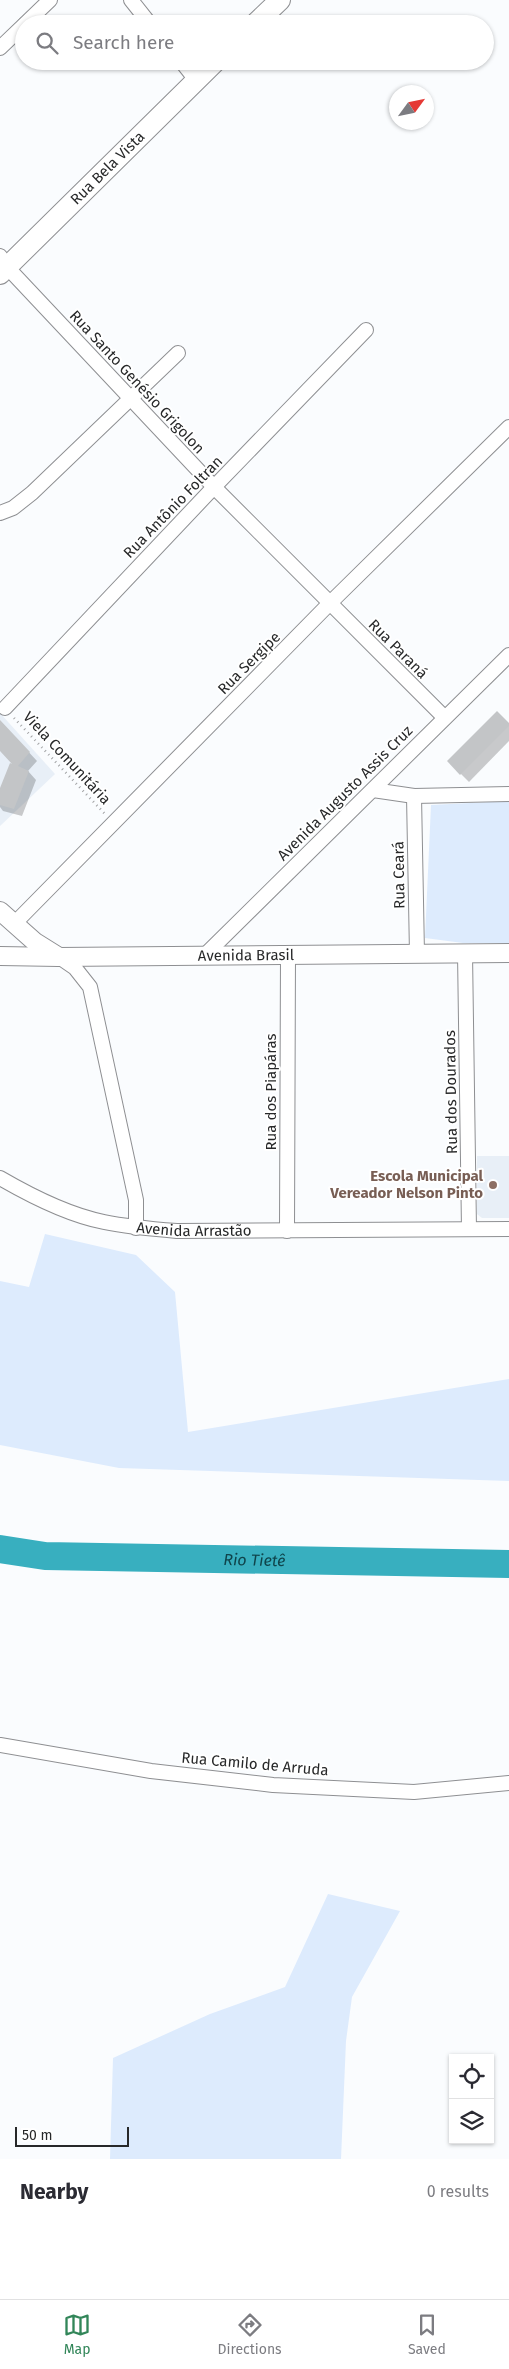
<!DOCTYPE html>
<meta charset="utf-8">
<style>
body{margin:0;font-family:"Fira Sans",sans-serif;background:#f2f2f3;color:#2b2b33}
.controls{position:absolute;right:15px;bottom:15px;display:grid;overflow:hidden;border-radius:0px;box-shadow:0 1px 4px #0004}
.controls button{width:45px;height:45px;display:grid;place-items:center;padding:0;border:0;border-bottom:1px solid #e1e1e2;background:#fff;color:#2b2b33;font:25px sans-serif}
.compass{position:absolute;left:389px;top:85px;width:45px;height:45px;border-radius:50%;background:#fff;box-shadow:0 1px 4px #0004;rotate:57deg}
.scale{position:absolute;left:15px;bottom:12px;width:114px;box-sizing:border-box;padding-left:5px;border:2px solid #272829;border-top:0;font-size:14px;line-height:18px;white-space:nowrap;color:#272829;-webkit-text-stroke:4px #fff;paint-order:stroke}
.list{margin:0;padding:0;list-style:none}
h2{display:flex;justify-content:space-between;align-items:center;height:65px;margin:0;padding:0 20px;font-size:21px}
h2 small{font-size:16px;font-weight:400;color:#7c7c81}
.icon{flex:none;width:28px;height:28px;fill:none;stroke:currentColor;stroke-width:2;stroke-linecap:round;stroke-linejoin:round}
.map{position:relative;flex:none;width:509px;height:2159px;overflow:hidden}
.search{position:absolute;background:#fff;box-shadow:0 1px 4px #0004;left:15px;right:15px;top:15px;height:55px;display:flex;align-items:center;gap:12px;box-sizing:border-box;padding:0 18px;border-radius:28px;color:#7c7c81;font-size:19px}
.sheet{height:140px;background:#fff}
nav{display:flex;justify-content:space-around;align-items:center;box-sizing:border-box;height:70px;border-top:1px solid #e1e1e2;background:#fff;font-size:14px;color:#7c7c81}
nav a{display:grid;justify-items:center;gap:2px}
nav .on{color:#328659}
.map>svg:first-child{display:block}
.built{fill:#e8eff7}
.green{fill:#ddebfd}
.shadow{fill:#0003}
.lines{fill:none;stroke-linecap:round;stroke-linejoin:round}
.river{stroke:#38afbf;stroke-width:28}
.building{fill:#c3c5c7}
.minor-casing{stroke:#8e8f92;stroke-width:16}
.tertiary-casing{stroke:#8e8f92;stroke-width:20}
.secondary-casing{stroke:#8e8f92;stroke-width:22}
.path{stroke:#a2a3a5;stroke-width:2.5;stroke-dasharray:1 4;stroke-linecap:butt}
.minor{stroke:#fff;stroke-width:14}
.tertiary{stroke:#fff;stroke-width:18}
.secondary{stroke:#fff;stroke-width:20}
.education-dot{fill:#8d6e63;stroke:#fff;stroke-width:2}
.labels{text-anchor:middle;stroke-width:4;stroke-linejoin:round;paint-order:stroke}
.street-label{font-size:15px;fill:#272829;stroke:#fff}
.education-label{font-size:15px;font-weight:bold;fill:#785e54;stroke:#fff;text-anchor:end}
.water-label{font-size:16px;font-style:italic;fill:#0f444b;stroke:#fff}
</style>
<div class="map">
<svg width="509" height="2159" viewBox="0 0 509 2159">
<rect width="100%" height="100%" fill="#fafcfe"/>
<g class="built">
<polygon points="0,713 55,774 0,826"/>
<polygon points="477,1156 509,1156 509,1218 482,1218 477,1214"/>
</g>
<g class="green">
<polygon points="509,801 509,943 463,943 425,938 431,805"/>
<polygon points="45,1234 136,1255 175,1292 188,1432 509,1379 509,1481 119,1468 0,1445 0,1281 29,1287"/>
<polygon points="328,1894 400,1911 352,1997 346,2041 341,2159 110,2159 113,2058 210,2014 285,1987"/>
</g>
<g class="shadow">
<polygon points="0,721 37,761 28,771 36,780 22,816 3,811 0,807 0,792 17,767 0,749"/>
<polygon points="509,725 509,741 469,782 448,761"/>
</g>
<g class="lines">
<path class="river" id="s1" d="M0,1549L45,1556L509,1564"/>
</g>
<g class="building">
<polygon points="497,711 509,723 509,726 460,775 447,761"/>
<polygon points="0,720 30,752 18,766 29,771 14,809 0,805 0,788 10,763 12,764 0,751"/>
</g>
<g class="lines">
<g class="minor-casing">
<g id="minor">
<polyline points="131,0 150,24"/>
<polyline points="25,24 50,0"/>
<polyline points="0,48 24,25"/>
<polyline points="181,61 196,80"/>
<polyline points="0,256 7,267 214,487 444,717"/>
<polyline points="0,513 13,508 32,493 178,353"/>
<polyline points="5,708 214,487 366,330"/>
<polyline points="373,790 414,796 509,794"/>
<polyline points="414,796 417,954"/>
<polyline points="14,924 329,604 509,427"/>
<polyline points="465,953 469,1229"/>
<polyline points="205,955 509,655"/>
<polyline points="59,957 75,968 90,987 136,1200 136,1228"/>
<path id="s2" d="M0,1178C31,1196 68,1215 104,1222C128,1227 152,1229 177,1231L509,1229"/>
<polyline points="287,1231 288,954"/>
<polyline points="0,1745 151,1771 273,1785 414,1792 509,1783"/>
</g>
</g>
<g class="tertiary-casing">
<g id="tertiary">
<path id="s3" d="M0,911L35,942L59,957L509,953"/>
<polyline points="0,956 59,957"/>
</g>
</g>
<g class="secondary-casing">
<g id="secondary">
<polyline points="255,24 280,0"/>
<path id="s4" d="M0,274L216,61"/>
</g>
</g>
<polyline class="path" points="14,718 105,814"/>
<use href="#minor" class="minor"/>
<use href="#tertiary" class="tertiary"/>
<use href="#secondary" class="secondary"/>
</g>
<circle class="education-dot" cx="493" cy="1185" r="5"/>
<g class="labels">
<g class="street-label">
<text dy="5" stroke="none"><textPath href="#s4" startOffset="151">Rua Bela Vista</textPath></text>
<text transform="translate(137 382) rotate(47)" y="5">Rua Santo Genésio Grigolon</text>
<text transform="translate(173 507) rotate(-46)" y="5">Rua Antônio Foltran</text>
<text transform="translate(398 649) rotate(45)" y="5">Rua Paraná</text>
<text transform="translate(249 663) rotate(-45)" y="5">Rua Sergipe</text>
<text transform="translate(67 758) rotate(47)" y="5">Viela Comunitária</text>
<text transform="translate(345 793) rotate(-45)" y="5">Avenida Augusto Assis Cruz</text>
<text transform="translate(399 875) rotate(-91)" y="5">Rua Ceará</text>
<text dy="5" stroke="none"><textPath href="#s3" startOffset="262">Avenida Brasil</textPath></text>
<text transform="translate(271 1092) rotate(-90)" y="5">Rua dos Piapáras</text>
<text transform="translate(451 1092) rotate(-91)" y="5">Rua dos Dourados</text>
<text dy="5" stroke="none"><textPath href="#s2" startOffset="204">Avenida Arrastão</textPath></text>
<text transform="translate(255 1764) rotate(5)" y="5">Rua Camilo de Arruda</text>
</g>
<g class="education-label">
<text x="483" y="1181">Escola Municipal<tspan x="483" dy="17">Vereador Nelson Pinto</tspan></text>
</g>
<g class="water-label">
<text dy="6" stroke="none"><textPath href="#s1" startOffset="255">Rio Tietê</textPath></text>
</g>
</g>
</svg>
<div class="controls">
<button><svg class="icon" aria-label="locate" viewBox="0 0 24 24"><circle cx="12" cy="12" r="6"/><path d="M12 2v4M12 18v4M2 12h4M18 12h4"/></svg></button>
<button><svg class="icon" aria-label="layers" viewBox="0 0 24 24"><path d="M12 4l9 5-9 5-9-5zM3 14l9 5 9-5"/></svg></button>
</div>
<svg class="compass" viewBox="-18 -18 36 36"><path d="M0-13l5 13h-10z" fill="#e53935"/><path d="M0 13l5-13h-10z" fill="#7c7c81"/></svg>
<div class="scale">50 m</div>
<div class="search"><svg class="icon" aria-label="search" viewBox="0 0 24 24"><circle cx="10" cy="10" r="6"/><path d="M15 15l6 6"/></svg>Search here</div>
</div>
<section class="sheet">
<h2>Nearby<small>0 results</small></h2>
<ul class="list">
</ul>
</section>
<nav>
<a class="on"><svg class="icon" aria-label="map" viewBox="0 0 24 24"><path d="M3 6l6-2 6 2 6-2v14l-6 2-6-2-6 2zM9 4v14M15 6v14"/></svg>Map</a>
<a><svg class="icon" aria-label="directions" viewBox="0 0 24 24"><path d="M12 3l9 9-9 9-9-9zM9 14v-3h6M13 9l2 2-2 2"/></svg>Directions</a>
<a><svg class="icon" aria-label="saved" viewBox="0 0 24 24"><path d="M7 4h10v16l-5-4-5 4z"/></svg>Saved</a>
</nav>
